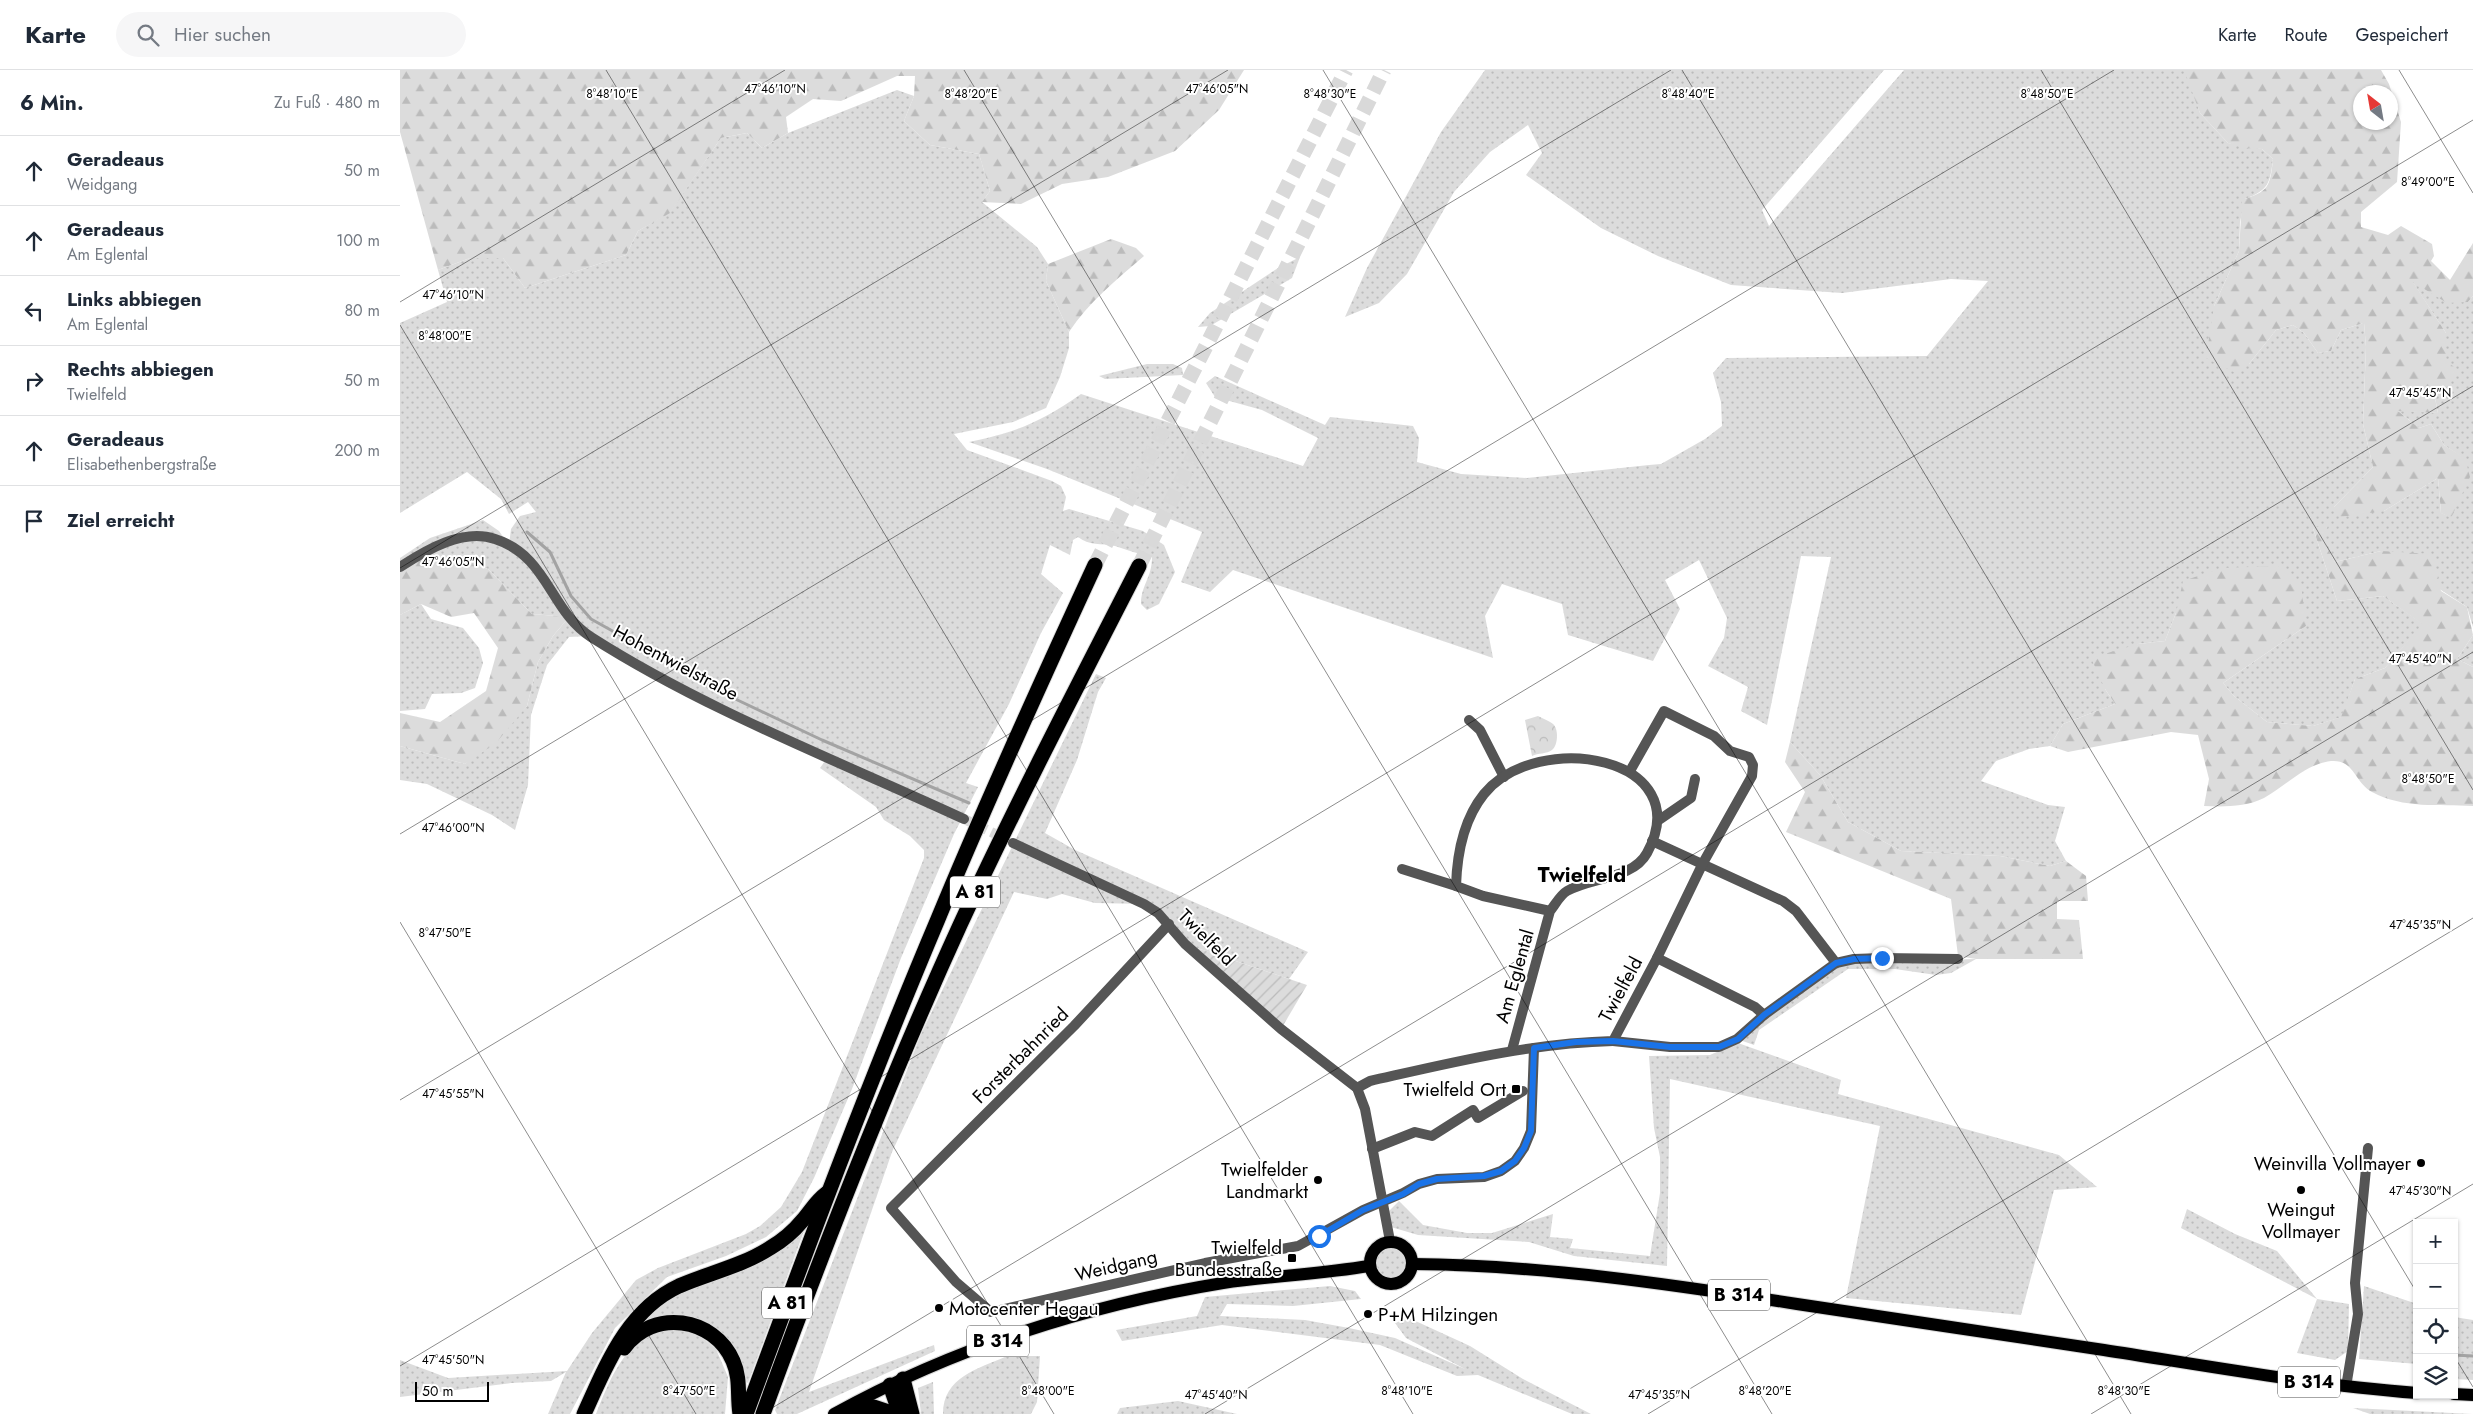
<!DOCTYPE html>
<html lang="de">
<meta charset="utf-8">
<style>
body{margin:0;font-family:Jost,sans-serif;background:#f6f6f7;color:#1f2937}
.controls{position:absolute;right:15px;bottom:15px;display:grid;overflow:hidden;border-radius:0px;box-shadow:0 1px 4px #0004}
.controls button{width:45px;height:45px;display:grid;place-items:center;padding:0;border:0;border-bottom:1px solid #e0e1e3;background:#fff;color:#1f2937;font:25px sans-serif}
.compass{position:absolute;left:1953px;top:15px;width:45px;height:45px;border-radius:50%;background:#fff;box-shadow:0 1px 4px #0004;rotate:329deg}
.scale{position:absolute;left:15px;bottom:12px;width:74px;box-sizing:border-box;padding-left:5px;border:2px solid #000;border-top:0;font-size:14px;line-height:18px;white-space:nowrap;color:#000;-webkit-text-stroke:4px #fff;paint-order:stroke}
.stop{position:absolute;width:15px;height:15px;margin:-11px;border:4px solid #1a73e8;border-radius:50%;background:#fff}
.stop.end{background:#1a73e8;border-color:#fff;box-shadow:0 1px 5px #0008}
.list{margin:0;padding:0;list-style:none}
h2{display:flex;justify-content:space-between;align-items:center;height:65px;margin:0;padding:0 20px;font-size:21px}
h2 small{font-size:16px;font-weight:400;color:#747a83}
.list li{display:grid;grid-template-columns:32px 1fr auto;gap:15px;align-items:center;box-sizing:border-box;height:70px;padding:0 20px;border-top:1px solid #e0e1e3}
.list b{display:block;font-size:19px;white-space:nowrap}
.list p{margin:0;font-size:16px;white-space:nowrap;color:#747a83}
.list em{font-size:16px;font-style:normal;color:#747a83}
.icon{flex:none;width:28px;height:28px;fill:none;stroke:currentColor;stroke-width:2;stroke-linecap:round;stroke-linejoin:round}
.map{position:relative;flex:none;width:2073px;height:1344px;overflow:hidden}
header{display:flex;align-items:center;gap:30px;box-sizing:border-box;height:70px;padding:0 25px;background:#fff;border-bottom:1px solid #e0e1e3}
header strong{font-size:24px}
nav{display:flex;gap:28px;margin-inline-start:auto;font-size:18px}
.search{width:350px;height:45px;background:#f6f6f7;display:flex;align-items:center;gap:12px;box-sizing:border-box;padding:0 18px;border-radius:28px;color:#747a83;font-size:19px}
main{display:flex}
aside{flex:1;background:#fff}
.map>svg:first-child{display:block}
.grass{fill:url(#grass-dots)}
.forest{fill:url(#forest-firs);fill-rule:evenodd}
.park{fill:url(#park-crowns)}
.garden{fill:url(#garden-furrows)}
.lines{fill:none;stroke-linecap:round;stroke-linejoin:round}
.stream{stroke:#a3a3a3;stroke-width:3}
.minor-tunnel{stroke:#d9d9d9;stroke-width:10;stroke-dasharray:10 5;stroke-linecap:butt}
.motorway-tunnel{stroke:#d9d9d9;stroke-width:15;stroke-dasharray:15 8;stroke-linecap:butt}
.primary-casing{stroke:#dbdbdb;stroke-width:14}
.motorway-casing{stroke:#dbdbdb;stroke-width:17}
.minor{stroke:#555;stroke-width:10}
.primary{stroke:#000;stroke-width:12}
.motorway{stroke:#000;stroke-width:15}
.route{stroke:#1a73e8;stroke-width:6}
.ticks{fill:none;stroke:#000;stroke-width:1;stroke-opacity:0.45}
.poi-dot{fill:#000;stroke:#fff;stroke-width:2}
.labels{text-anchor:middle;stroke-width:4;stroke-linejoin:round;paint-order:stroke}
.shield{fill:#fff;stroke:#4c4c4c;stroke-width:1}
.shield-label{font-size:18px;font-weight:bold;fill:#000}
.street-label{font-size:19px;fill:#000;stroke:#fff}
.poi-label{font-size:19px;fill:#000;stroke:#fff;text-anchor:end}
.quarter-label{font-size:21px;font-weight:bold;fill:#000;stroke:#fff}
.ticks-label{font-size:12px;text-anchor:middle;fill:#000;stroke:#fff;stroke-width:4;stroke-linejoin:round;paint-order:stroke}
</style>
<header>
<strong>Karte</strong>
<div class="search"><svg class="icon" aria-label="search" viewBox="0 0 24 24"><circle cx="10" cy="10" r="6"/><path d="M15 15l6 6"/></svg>Hier suchen</div>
<nav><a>Karte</a><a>Route</a><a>Gespeichert</a></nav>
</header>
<main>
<aside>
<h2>6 Min.<small>Zu Fuß · 480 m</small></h2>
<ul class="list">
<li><svg class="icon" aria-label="ahead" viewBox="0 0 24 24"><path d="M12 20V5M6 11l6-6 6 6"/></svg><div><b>Geradeaus</b><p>Weidgang</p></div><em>50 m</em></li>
<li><svg class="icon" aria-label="ahead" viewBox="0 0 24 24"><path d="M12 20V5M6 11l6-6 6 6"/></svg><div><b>Geradeaus</b><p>Am Eglental</p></div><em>100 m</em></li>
<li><svg class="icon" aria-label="left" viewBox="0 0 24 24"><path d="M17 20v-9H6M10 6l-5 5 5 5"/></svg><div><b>Links abbiegen</b><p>Am Eglental</p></div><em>80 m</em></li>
<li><svg class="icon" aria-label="right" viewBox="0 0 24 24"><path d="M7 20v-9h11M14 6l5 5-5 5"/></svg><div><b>Rechts abbiegen</b><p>Twielfeld</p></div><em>50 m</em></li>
<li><svg class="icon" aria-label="ahead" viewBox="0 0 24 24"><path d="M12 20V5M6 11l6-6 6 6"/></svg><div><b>Geradeaus</b><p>Elisabethenbergstraße</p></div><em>200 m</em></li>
<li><svg class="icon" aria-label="arrive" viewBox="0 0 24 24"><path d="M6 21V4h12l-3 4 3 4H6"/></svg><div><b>Ziel erreicht</b></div></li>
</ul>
</aside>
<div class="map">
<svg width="2073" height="1344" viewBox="0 0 2073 1344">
<defs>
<pattern id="grass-dots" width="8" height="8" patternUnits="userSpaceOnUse" patternTransform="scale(1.25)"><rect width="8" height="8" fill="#dcdcdc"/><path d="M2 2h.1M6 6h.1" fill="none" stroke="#bbb" stroke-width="1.8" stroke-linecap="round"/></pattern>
<pattern id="forest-firs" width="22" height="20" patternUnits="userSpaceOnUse" patternTransform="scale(1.25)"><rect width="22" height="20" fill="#dcdcdc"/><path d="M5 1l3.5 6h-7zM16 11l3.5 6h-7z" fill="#bbb"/></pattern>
<pattern id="park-crowns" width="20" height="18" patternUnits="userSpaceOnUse" patternTransform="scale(1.25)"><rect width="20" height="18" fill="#dcdcdc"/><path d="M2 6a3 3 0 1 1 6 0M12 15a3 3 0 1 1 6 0" fill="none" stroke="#bbb"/></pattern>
<pattern id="garden-furrows" width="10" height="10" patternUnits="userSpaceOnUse" patternTransform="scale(1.25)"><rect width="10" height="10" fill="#dcdcdc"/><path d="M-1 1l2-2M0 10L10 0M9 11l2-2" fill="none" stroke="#bbb"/></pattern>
</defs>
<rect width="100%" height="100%" fill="#fff"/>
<g class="grass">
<path d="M1085,0H1484L1362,140L1369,156L1504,0H1786L1800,43L1828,73L1862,79L1873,89C1870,113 1869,120 1845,129L1840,152L1839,181L1814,236L1849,294L1876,260L1893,255L1904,263L1918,283L1931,281L1941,260L1964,253L1966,277L1963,354L1973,397L1934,437L1984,441L2038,408L2041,443L2051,447L2065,389L2044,375L2031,354L2019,358L1997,340L2038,343L2034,323L2046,291V263L2010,208L2068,232L2073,226V557L2067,537L1981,481L1935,492L1924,471L1913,458L1937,531L1983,526L2023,554L1985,598L1955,609L1942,647L1913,656L1867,652L1834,626L1823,613L1906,556L1776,543L1765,571L1738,574L1705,619L1715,634L1663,654L1650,676L1629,679L1596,691L1581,711L1648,735L1665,737L1655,771L1666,791L1650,796L1600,786L1501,781L1448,752L1420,705L1390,672L1431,487L1401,486L1367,655L1341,641L1348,617L1308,596L1324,568L1327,548L1299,490L1265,510L1280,539L1253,591L1168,565L1162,534L1102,514L1085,546L1093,588L833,500L810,522L781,512L802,462L647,399L569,372C617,362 641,352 681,324L903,396L918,368L862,340L815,327L806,313L815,306L925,355L930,347L1013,356L1019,368L1017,392L1061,404L1127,408L1249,395L1261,394L1305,369L1322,356L1321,332L1313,303L1326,288L1527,286L1588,211L1551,209L1442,223L1331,215L1258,186L1201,158L1126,105L1142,83L1128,55L1090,82L1054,122L1007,204L979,233L945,247L967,198L1041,62Z"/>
<path d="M497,20L514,26L504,51L530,75L579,84L590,121L582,132L637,177L648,194L646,211L669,262V278L660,307L646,338L613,352L554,364L567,380L652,411L661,416L666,427L663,441L669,439L743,461L764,475L775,502L759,534L747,540L741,534C741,515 752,508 752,487C739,484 727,480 715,476C701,473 689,476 678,467L673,470L670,485L650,475L641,504L663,523L641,563L609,634L566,713L578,717L554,764L501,888L452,1019L414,1108L397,1141L366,1167L326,1186L267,1207L215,1258L170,1344H148L166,1302L151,1311L111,1313L0,1327V1290L48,1308L167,1301L192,1263L236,1210L258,1198L346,1164L360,1156L381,1137L402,1102L524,788V780L510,766L484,750L476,737L420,698L428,687L384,668L189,566L169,567L147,595L131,645L128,715L115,760L92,745L27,714L0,710V676L65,694L127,636L138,592L153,566L169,547L132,544L88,499L54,488L21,484L0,497V488L30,468L83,450L99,461L109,475L111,459L120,446L136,442L128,432L109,444L101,429L67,402L0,443V253L47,232L38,200L70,188H103L125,218L226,185L238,161L270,142L321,68L347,63L362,78L388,63Z"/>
<polygon points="900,187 892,208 810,256 798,257 810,243 878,198"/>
<polygon points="747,294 773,294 782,298 783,305 705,309 699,306"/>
<polygon points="21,534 31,549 63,558 79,578 83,593 75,618 61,623 32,624 25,639 0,641 0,545"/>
<polygon points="2073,565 2073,597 2057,589"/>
<polygon points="696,604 706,608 698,622 677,690 645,763 675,780 908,882 889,909 785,874 744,834 695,833 662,824 647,829 614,822 492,1082 409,1322 534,1275 535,1281 397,1344 377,1344 375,1340 521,964"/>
<polygon points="1576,889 1551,903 1536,905 1495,899 1448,899 1359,960 1354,975 1337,969 1436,893"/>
<polygon points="1338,973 1441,1010 1438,1024 1659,1085 1697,1117 1654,1120 1621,1245 1446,1228 1480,1056 1270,1009 1267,1196 1174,1186 1129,1172 1018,1165 991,1157 989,1141 999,1131 1023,1155 1067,1163 1092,1163 1153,1144 1150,1167 1173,1169 1170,1178 1250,1186 1260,1123 1260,1087 1254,1058 1249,986 1310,985"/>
<polygon points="1787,1139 1835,1164 1877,1181 1917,1229 1949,1234 1948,1281 1935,1290 1897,1283 1917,1229 1781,1158"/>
<path d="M404,1161L348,1313L344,1311C343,1303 342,1292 338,1285C328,1268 301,1244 280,1245C263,1246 251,1252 237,1260L244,1249L267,1229Z"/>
<circle cx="990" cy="1194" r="16"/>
<polygon points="930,1216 955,1221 961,1229 893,1236 827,1234 820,1246 905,1250 949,1258 995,1268 1065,1299 1006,1268 995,1253 1009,1248 1070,1276 1123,1309 1191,1344 1172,1344 1078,1305 1057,1306 980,1275 822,1255 722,1271 716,1260 797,1246 805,1227"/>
<polygon points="1964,1216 2017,1234 2017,1294 1959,1289"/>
<polygon points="2054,1247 2073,1250 2073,1310 2054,1309"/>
<path d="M277,1257L296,1263L316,1279L328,1307L325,1344H196C208,1314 222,1277 253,1262C260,1258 269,1258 277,1257Z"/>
<path d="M607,1286H640L637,1332L631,1344H543C543,1307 578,1299 607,1286Z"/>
<polygon points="533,1312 534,1344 521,1344 518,1318"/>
<polygon points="778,1331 837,1344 717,1344 720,1338"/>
<polygon points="1953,1338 2072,1344 1970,1344"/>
</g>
<g class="forest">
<polygon points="0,0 844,0 819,40 775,81 708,107 662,114 621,134 582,132 590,121 579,84 530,75 504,51 514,26 515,6 497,6 441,31 413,29 386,47 388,63 362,78 347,63 321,68 270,143 238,161 226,185 125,218 103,188 70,188 38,200 0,62"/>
<path d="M1784,0H1981L1989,14L2001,52L1997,112L1961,142V157L1988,165L2001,156L2032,174L2034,186L2031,191L2050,210L2073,173V226L2068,232L2047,233L2013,212L2046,263V291L2061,302L2034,323L2038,343L1998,341L2019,358L2031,354L2044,375L2065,388L2070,407L2051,448L2041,443L2038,408L1984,441L1940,447L1934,437L1973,397L1963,354L1966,277L1964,253L1941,260L1931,281L1918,283L1904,263L1893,255L1876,260L1849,294L1834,302L1806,288L1814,236L1839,181L1842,130C1869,121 1870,117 1873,89L1862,79L1844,78L1828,73L1800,43ZM1960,22H1990V52H1960Z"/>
<path d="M711,169L736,178L744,186C716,210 689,232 669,262L646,211L648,194Z"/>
<path d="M1928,455L1924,471L1935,492L1981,481L2033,484L2041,521L2067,537L2073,565L2057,589L2073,597V736C2038,734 2004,739 1972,722C1955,713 1954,689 1931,691C1905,694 1886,716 1864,728C1846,737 1823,737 1804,736L1809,709L1798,665L1771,662L1668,682L1650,676L1663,654L1715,634L1705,619L1691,588L1738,574L1765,571L1776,543L1783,511L1822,498L1878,496L1901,515L1906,556L1823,613L1834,626L1867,652L1913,656L1941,647L1955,609L1985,598L2022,554L1983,526L1937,531L1913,458Z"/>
<polygon points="21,484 54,488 88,499 132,544 169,547 153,566 138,592 127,636 96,673 65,694 0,676 0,643 40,652 86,621 98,578 74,543 51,547 21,534 0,545 0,497"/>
<polygon points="1390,672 1420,705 1448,752 1501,781 1600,786 1650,796 1666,791 1686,806 1688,831 1657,831 1657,849 1679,850 1683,889 1576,889 1558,886 1551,829 1386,762 1405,722 1385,692"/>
</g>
<path class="park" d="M1138,646C1143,649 1150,651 1153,654C1159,659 1158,676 1152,680C1147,684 1138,683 1132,686L1125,650Z"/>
<polygon class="garden" points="785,874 907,915 881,959"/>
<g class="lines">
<g class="stream">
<polyline points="127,462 150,482 171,526 191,549 329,626 422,670 569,733"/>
<polyline points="2054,1285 2073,1286"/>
</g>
<polyline class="minor-tunnel" points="564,749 606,769"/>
<g class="motorway-tunnel">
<polyline points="695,495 946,0"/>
<polyline points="739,496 984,0"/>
</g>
<g class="primary-casing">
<g id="primary">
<circle cx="991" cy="1193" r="21"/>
<path d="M1012,1194C1141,1195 1269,1214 1397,1234C1499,1250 1602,1264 1704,1280C1808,1296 1912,1315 2017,1323"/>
<polyline points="2054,1324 2073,1325"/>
<path d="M434,1344C553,1278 688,1235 823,1213C871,1206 921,1204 969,1196"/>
</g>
</g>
<g class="motorway-casing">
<g id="motorway">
<path d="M224,1278C253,1238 314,1247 333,1291C341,1309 337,1326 340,1344"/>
<polyline points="503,1309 512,1344"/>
<polyline points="490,1315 500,1344"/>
<path d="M184,1344C206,1296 227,1240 279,1216C309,1203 342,1196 370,1178C382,1171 393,1162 402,1151C411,1141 415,1132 427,1123"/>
<path d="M346,1344C407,1178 469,1012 538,849C587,730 641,612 695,495"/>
<path d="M363,1344C423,1179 487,1015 560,855C616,734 678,615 739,496"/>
<polyline points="451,1344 474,1337 495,1344"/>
</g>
</g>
<g class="minor">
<path d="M0,497C26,480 63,458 95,469C148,486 150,541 191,567C307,641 439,691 564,749"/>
<polyline points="1069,650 1080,660 1104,707"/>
<polyline points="1259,750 1291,728 1295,709"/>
<polyline points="1252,771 1383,831 1396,841 1436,893"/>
<polyline points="613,773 744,834 758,843 785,874 881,959 957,1018 965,1039 990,1171"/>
<polyline points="1002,799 1056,816"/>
<polyline points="769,854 674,956 491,1138 556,1212 591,1242 805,1193 898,1176 963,1140 1003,1123 1019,1114 1037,1109 1084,1107 1101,1101 1115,1091 1124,1078 1131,1061 1134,978"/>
<polyline points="1257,888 1355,937 1364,945"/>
<polyline points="1213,971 1270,977 1319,977 1337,969 1364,945 1436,893 1454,889 1482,888 1558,889"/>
<path d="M1112,980L1150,841L1083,826L1056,816C1057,784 1063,750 1084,724C1138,658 1299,687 1247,783C1233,809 1192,807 1167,821C1160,825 1155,835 1150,841"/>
<path d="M957,1018L970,1011C1050,993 1130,973 1213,971L1257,888L1303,793L1352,706L1353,695L1349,687L1330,681L1314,666L1264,641L1230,701"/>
<polyline points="972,1079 1015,1062 1032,1066 1073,1040 1078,1048 1123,1021"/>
<polyline points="1946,1317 1958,1244 1955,1213 1968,1078"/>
</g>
<use href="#primary" class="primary"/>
<use href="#motorway" class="motorway"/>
</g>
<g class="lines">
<polyline class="route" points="919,1166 963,1140 1003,1124 1019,1114 1037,1109 1084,1106 1101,1101 1115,1091 1124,1078 1131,1061 1134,978 1176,972 1213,971 1270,977 1319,977 1338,969 1364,945 1436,893 1454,889 1482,888"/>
</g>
<path class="ticks" d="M206,0L1013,1344M564,0L1372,1344M923,0L1731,1344M1282,0L2017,1223M1641,0L2073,720M1999,0L2073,123M0,232L385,0M0,255L654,1344M0,498L828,0M0,764L1271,0M0,852L296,1344M0,1030L1714,0M2054,1286L2073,1317M0,1296L2073,50M362,1344L2073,316M805,1344L2073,582M1248,1344L2073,848M1691,1344L2073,1114"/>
<g class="poi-dot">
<rect x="1111" y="1014" width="10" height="10" rx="2.5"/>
<circle cx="2021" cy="1093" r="5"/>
<circle cx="918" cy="1110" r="5"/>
<circle cx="1901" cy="1120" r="5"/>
<rect x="887" y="1183" width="10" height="10" rx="2.5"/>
<circle cx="539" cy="1238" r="5"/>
<circle cx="968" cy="1244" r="5"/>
</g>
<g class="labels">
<g class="shield">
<rect x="550" y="806.5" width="50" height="31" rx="4"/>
<rect x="1308" y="1209.5" width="62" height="31" rx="4"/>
<rect x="362" y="1217.5" width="50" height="31" rx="4"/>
<rect x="567" y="1255.5" width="62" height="31" rx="4"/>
<rect x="1878" y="1296.5" width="62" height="31" rx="4"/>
</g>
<g class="shield-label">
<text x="575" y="828">A 81</text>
<text x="1339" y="1231">B 314</text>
<text x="387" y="1239">A 81</text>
<text x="598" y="1277">B 314</text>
<text x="1909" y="1318">B 314</text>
</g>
<g class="street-label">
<text transform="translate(276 592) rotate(28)" y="7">Hohentwielstraße</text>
<text transform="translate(807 867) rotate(45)" y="7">Twielfeld</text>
<text transform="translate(1114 906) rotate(-74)" y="7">Am Eglental</text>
<text transform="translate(1220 919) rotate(-62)" y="7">Twielfeld</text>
<text transform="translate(620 985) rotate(-45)" y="7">Forsterbahnried</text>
<text transform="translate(716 1195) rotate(-13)" y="7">Weidgang</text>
</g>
<g class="poi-label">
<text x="1106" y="1026">Twielfeld Ort</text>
<text x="2011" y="1100">Weinvilla Vollmayer</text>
<text x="908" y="1106">Twielfelder<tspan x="908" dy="22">Landmarkt</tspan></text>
<text x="1901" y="1146" text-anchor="middle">Weingut<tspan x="1901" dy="22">Vollmayer</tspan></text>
<text x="882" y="1184">Twielfeld<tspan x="882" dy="22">Bundesstraße</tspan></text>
<text x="549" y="1245" text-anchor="start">Motocenter Hegau</text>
<text x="978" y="1251" text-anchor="start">P+M Hilzingen</text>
</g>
<g class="quarter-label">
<text x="1182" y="812">Twielfeld</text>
</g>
</g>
<g class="ticks-label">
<text x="375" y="23">47°46'10"N</text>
<text x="817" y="23">47°46'05"N</text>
<text x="1288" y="28">8°48'40"E</text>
<text x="212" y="28">8°48'10"E</text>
<text x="571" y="28">8°48'20"E</text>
<text x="930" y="28">8°48'30"E</text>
<text x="1647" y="28">8°48'50"E</text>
<text x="2028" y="116">8°49'00"E</text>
<text x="53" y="229">47°46'10"N</text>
<text x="45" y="270">8°48'00"E</text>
<text x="2020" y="327">47°45'45"N</text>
<text x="53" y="496">47°46'05"N</text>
<text x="2020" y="593">47°45'40"N</text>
<text x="2028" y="713">8°48'50"E</text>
<text x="53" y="762">47°46'00"N</text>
<text x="2020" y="859">47°45'35"N</text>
<text x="45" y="867">8°47'50"E</text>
<text x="53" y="1028">47°45'55"N</text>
<text x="2020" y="1125">47°45'30"N</text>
<text x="53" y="1294">47°45'50"N</text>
<text x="289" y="1325">8°47'50"E</text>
<text x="648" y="1325">8°48'00"E</text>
<text x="1007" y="1325">8°48'10"E</text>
<text x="1365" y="1325">8°48'20"E</text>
<text x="1724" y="1325">8°48'30"E</text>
<text x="816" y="1329">47°45'40"N</text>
<text x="1259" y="1329">47°45'35"N</text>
</g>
</svg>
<div class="controls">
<button>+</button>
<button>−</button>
<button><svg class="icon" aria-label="locate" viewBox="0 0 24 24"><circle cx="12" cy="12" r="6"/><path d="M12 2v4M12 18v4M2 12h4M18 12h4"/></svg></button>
<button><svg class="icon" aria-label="layers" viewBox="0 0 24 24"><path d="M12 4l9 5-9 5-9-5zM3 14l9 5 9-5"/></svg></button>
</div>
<svg class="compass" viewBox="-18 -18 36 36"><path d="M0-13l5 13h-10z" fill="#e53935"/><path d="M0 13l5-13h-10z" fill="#747a83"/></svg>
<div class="scale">50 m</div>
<div class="stop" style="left:919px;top:1166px"></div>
<div class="stop end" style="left:1482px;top:888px"></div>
</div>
</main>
